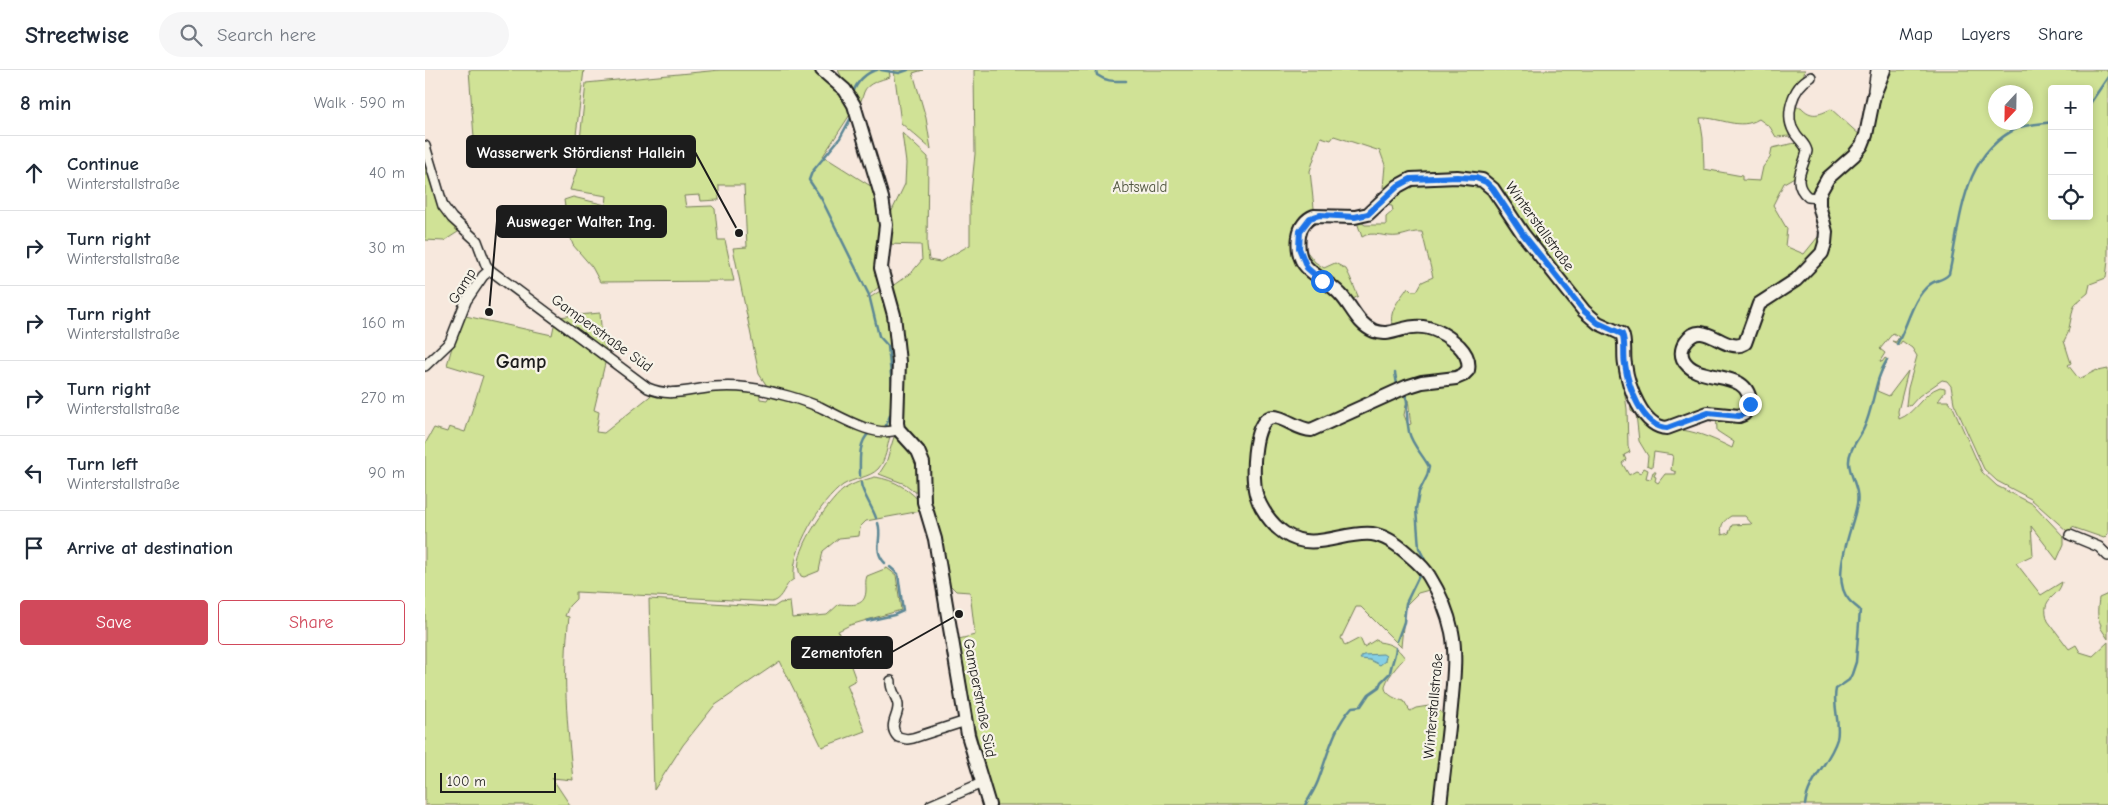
<!DOCTYPE html>
<meta charset="utf-8">
<style>
body{margin:0;font-family:"Comic Neue",sans-serif;background:#f6f6f7;color:#1f2937}
.controls{position:absolute;right:15px;top:15px;display:grid;overflow:hidden;border-radius:5px;box-shadow:0 2px 8px #0003}
.controls button{width:45px;height:45px;display:grid;place-items:center;padding:0;border:0;border-bottom:1px solid #e0e1e3;background:#fff;color:#1f2937;font:25px sans-serif}
.compass{position:absolute;left:1563px;top:15px;width:45px;height:45px;border-radius:50%;background:#fff;box-shadow:0 2px 8px #0003;rotate:202deg}
.scale{position:absolute;left:15px;bottom:12px;width:116px;box-sizing:border-box;padding-left:5px;border:2px solid #1c1c1c;border-top:0;font-size:14px;line-height:18px;white-space:nowrap;color:#1c1c1c;-webkit-text-stroke:4px #f7f3e8;paint-order:stroke}
.stop{position:absolute;width:15px;height:15px;margin:-11px;border:4px solid #1a73e8;border-radius:50%;background:#fff}
.stop.end{background:#1a73e8;border-color:#fff;box-shadow:0 1px 5px #0008}
.list{margin:0;padding:0;list-style:none}
h2{display:flex;justify-content:space-between;align-items:center;height:65px;margin:0;padding:0 20px;font-size:21px}
h2 small{font-size:16px;font-weight:400;color:#747a83}
.list li{display:grid;grid-template-columns:32px 1fr auto;gap:15px;align-items:center;box-sizing:border-box;height:75px;padding:0 20px;border-top:1px solid #e0e1e3}
.list b{display:block;font-size:19px;white-space:nowrap}
.list p{margin:0;font-size:16px;white-space:nowrap;color:#747a83}
.list em{font-size:16px;font-style:normal;color:#747a83}
.actions{display:flex;gap:10px;padding:15px 20px}
.actions a{flex:1;padding:11px 0;border:1px solid #d1495b;border-radius:5px;text-align:center;font-size:18px;color:#d1495b}
.actions .main{background:#d1495b;color:#fff}
.icon{flex:none;width:28px;height:28px;fill:none;stroke:currentColor;stroke-width:2;stroke-linecap:round;stroke-linejoin:round}
.map{position:relative;flex:none;width:1683px;height:735px;overflow:hidden}
header{display:flex;align-items:center;gap:30px;box-sizing:border-box;height:70px;padding:0 25px;background:#fff;border-bottom:1px solid #e0e1e3}
header strong{font-size:24px}
nav{display:flex;gap:28px;margin-inline-start:auto;font-size:18px}
.search{width:350px;height:45px;background:#f6f6f7;display:flex;align-items:center;gap:12px;box-sizing:border-box;padding:0 18px;border-radius:28px;color:#747a83;font-size:19px}
main{display:flex}
aside{flex:1;background:#fff}
.map>svg:first-child{display:block}
.green{fill:#d0e296;stroke:#767f59;fill-rule:evenodd}
.water{fill:#85cfe5;stroke:#5b8795}
.lines{fill:none;stroke-linecap:round;stroke-linejoin:round}
.stream{stroke:#5b8795;stroke-width:2.5}
.street-casing{stroke:#1c1c1c;stroke-width:12}
.secondary-casing{stroke:#1c1c1c;stroke-width:16}
.street{stroke:#f7f3e8;stroke-width:9}
.secondary{stroke:#f7f3e8;stroke-width:12}
.route{stroke:#1a73e8;stroke-width:6}
.labels{text-anchor:middle;stroke-width:4.5;stroke-linejoin:round;paint-order:stroke}
.park-label{font-size:15px;fill:#525741;stroke:#f7f3e8}
.street-label{font-size:15px;fill:#1c1c1c;stroke:#f7f3e8}
.district-label{font-size:20px;font-weight:bold;fill:#1c1c1c;stroke:#f7f3e8}
.leader{fill:none;stroke:#1c1c1c;stroke-width:2}
.callout-dot{fill:#1c1c1c;stroke:#f7f3e8;stroke-width:2}
.callout{fill:#1c1c1c;stroke:#1c1c1c;stroke-width:2}
.callout-label{font-size:16px;text-anchor:middle;font-weight:bold;fill:#fff}
</style>
<header>
<strong>Streetwise</strong>
<div class="search"><svg class="icon" aria-label="search" viewBox="0 0 24 24"><circle cx="10" cy="10" r="6"/><path d="M15 15l6 6"/></svg>Search here</div>
<nav><a>Map</a><a>Layers</a><a>Share</a></nav>
</header>
<main>
<aside>
<h2>8 min<small>Walk · 590 m</small></h2>
<ul class="list">
<li><svg class="icon" aria-label="ahead" viewBox="0 0 24 24"><path d="M12 20V5M6 11l6-6 6 6"/></svg><div><b>Continue</b><p>Winterstallstraße</p></div><em>40 m</em></li>
<li><svg class="icon" aria-label="right" viewBox="0 0 24 24"><path d="M7 20v-9h11M14 6l5 5-5 5"/></svg><div><b>Turn right</b><p>Winterstallstraße</p></div><em>30 m</em></li>
<li><svg class="icon" aria-label="right" viewBox="0 0 24 24"><path d="M7 20v-9h11M14 6l5 5-5 5"/></svg><div><b>Turn right</b><p>Winterstallstraße</p></div><em>160 m</em></li>
<li><svg class="icon" aria-label="right" viewBox="0 0 24 24"><path d="M7 20v-9h11M14 6l5 5-5 5"/></svg><div><b>Turn right</b><p>Winterstallstraße</p></div><em>270 m</em></li>
<li><svg class="icon" aria-label="left" viewBox="0 0 24 24"><path d="M17 20v-9H6M10 6l-5 5 5 5"/></svg><div><b>Turn left</b><p>Winterstallstraße</p></div><em>90 m</em></li>
<li><svg class="icon" aria-label="arrive" viewBox="0 0 24 24"><path d="M6 21V4h12l-3 4 3 4H6"/></svg><div><b>Arrive at destination</b></div></li>
</ul>
<div class="actions"><a class="main">Save</a><a>Share</a></div>
</aside>
<div class="map">
<svg width="1683" height="735" viewBox="0 0 1683 735">
<rect width="100%" height="100%" fill="#f7e8dd"/>
<filter id="ink" filterUnits="userSpaceOnUse"><feTurbulence type="fractalNoise" baseFrequency=".02" numOctaves="2"/><feDisplacementMap in="SourceGraphic" scale="10" xChannelSelector="R" yChannelSelector="G"/><feConvolveMatrix kernelMatrix="1 2 1 2 8 2 1 2 1" color-interpolation-filters="sRGB"/></filter>
<g filter="url(#ink)">
<g class="green">
<polygon points="44,0 159,0 151,65 149,70 139,74 50,81"/>
<polygon points="295,0 393,0 412,16 428,40 398,86 452,120 456,133 456,215 442,227 443,229 458,219 469,267 467,356 462,359 444,357 344,319 334,304 308,178 322,177 319,115 294,115 294,130 276,131 275,125 259,126 261,137 287,136 290,139 293,170 300,170 309,211 175,212 167,197 148,175 144,164 139,130 148,127 181,135 182,126 145,120 152,99 161,13"/>
<path d="M413,0H464L465,7C456,10 442,13 439,22C437,28 436,32 432,38Z"/>
<polygon points="469,0 498,0 488,3 501,48 506,79 476,53"/>
<path d="M549,0H1380C1379,9 1367,21 1364,34C1362,44 1368,58 1365,66L1351,67L1345,57L1334,49C1314,61 1296,47 1275,48L1278,68L1279,99L1317,106V110L1335,111L1338,97L1345,88L1347,78L1375,72C1384,82 1375,96 1371,106L1359,113L1348,135L1362,159L1360,176L1379,184L1397,162L1404,160L1397,131L1399,120L1410,106L1440,82L1448,46L1463,0H1683V190L1681,208L1665,214L1663,223L1651,233L1648,239L1643,263L1639,271L1646,293L1643,295L1654,309L1672,300L1673,301L1683,299V464L1679,468L1647,457L1645,463L1642,461L1606,429L1572,411L1559,399L1529,333L1526,316L1522,311L1517,310L1494,326L1485,336L1481,335L1483,318L1492,286L1487,278L1477,271L1474,275L1467,271L1471,272L1474,267L1468,263L1455,279L1460,283L1455,291L1457,292L1460,288L1463,290L1455,305L1452,321L1464,326L1483,301L1473,341L1474,349C1491,343 1497,323 1515,317L1520,318V322L1513,331H1523L1528,337L1557,402L1572,416L1608,434L1639,467V474L1632,490L1606,456L1608,485L1591,493L1616,525L1637,512C1634,529 1614,526 1623,551L1644,579L1651,575L1655,582L1668,586L1683,572V735H569L534,596L530,570L550,565L545,522L531,521L522,512L504,439L502,387L479,355L474,340L478,300L474,263L466,224V217L487,202L497,190L496,175L460,174L463,149L480,114L481,93L477,63L503,87L502,175L504,190L515,192L545,175V134L550,84ZM1627,19H1664V146H1627ZM1570,22H1600V52H1570ZM909,66L955,81L960,95L958,118L967,119C972,115 976,111 983,108C999,102 1040,102 1056,107V112C1040,106 995,105 981,113C971,119 965,128 957,135L967,136L968,141L961,147V155H940L933,150L932,152L937,167C947,160 961,168 973,166C981,165 988,161 997,162L1008,207L997,212L992,221H987L983,217C975,229 964,240 967,254L989,250L1008,252L1009,256C1023,265 1049,279 1046,299C1046,305 1043,308 1037,311L998,315L979,320C986,331 983,342 986,354L983,355L979,345L982,331L977,322L887,362C873,363 856,346 843,352C835,356 834,368 833,375C827,407 832,445 863,463C893,480 918,457 948,462C964,464 995,486 1004,499C1013,512 1026,546 1029,562C1032,579 1031,598 1030,615C1028,629 1029,643 1022,655L1019,646L1010,635L991,638L985,641L979,631C973,630 961,625 960,618C959,611 975,592 980,588C972,577 967,574 954,572L952,569L939,577L935,568L920,576L916,568L931,537H936L976,577L980,536L993,523L1004,520L1008,521C1001,498 973,470 948,467C929,465 911,474 892,474C842,476 822,424 827,382C828,370 830,349 843,345C855,341 866,354 878,356C884,357 891,355 897,354L989,311L1030,306L1039,297C1041,287 1035,281 1028,275C987,240 974,277 946,264C930,256 926,238 914,226C895,206 866,202 871,165C873,149 885,150 889,138L885,101L896,67L906,70ZM1200,285C1207,305 1216,360 1247,354C1254,352 1261,347 1268,344C1276,341 1284,340 1291,338L1292,361L1309,372L1307,378C1291,370 1276,363 1257,360C1246,358 1236,363 1226,357C1215,351 1212,335 1205,325L1206,341L1211,344L1214,371L1223,386L1222,395L1227,397L1229,382L1248,385L1246,400L1251,402V404H1240L1233,413L1230,411L1231,407L1229,406L1231,402H1228L1226,409L1221,408L1223,400L1219,398L1216,403L1211,401L1204,405L1197,393L1201,390L1199,385L1205,382L1203,376L1202,339L1195,289ZM1306,446H1320L1327,454L1307,455L1304,463L1297,465C1295,455 1298,451 1306,446Z"/>
<path d="M1371,37H1376C1386,48 1394,45 1406,39L1437,67L1387,123L1385,124L1375,112L1382,89L1370,56L1369,38Z"/>
<polygon points="0,91 10,121 36,160 19,171 0,170"/>
<path d="M879,178L890,192L899,198L910,193L921,199C926,208 929,217 933,226L924,232L885,198Z"/>
<polygon points="175,243 177,269 183,284 132,247"/>
<path d="M36,245L127,265L130,251L181,289L169,340L174,342L171,362L179,363L229,323L297,319L334,321L335,329L342,330L346,323L370,330L452,363L465,366C462,377 461,390 453,399C444,408 429,408 418,415C395,432 366,479 369,509C358,515 359,528 347,532L151,522V529L144,536L140,546L144,547C137,603 142,654 148,710L127,708L145,735H0V374L9,358L22,362L24,357L40,362L58,306L22,295Z"/>
<polygon points="469,367 473,367 493,385 497,427 480,414 454,404 461,393"/>
<path d="M450,407C471,410 485,420 498,435L496,441L441,451L435,457L434,466L414,468L398,481L394,501L379,507L376,506C363,488 403,432 418,420C428,413 439,410 450,407Z"/>
<path d="M462,498L471,505L476,540L425,555L413,561L431,610L422,615L440,661L397,677L355,591L289,636L258,675L229,720L224,529L349,537L355,533L365,532L367,548L402,545L414,534C428,535 441,537 441,519C441,514 440,511 442,506Z"/>
<path d="M1683,524V569L1675,557L1676,555C1671,546 1673,538 1674,528Z"/>
</g>
<polygon class="water" points="958,584 961,586 960,591 955,595 945,590 935,589 938,585"/>
<g class="lines">
<g class="stream">
<polyline points="456,0 474,3 483,0"/>
<path d="M671,0L672,5C682,12 689,11 701,11"/>
<path d="M428,23C431,13 441,2 452,0"/>
<polyline points="1664,35 1683,7"/>
<polyline points="428,44 415,68 387,102 384,110 396,128 444,225 454,266 463,276 467,314 466,343 460,358"/>
<path d="M1472,274C1483,255 1487,229 1504,215C1510,209 1517,212 1524,204C1536,152 1536,84 1593,58C1604,54 1615,54 1627,52"/>
<polyline points="970,303 972,314"/>
<path d="M980,324C984,332 981,335 982,343C982,349 983,357 984,362C987,375 998,385 1004,397L1002,406L994,422L991,439L994,478L1002,494"/>
<path d="M435,406C435,391 433,373 444,363"/>
<path d="M436,413C436,421 448,438 451,448"/>
<path d="M453,453C458,468 447,480 460,493"/>
<polyline points="442,551 469,545 478,541 473,504 465,497"/>
<polyline points="972,571 979,552 981,533 995,504"/>
<path d="M880,735C885,727 890,719 893,711C903,685 908,658 927,637L936,636L944,624L954,617L956,612L965,603C966,594 970,588 971,578"/>
<path d="M1380,735C1383,709 1405,693 1412,669C1416,653 1407,636 1411,619L1424,610L1427,604L1431,592L1435,540C1431,536 1427,534 1424,530C1404,507 1428,459 1432,434C1435,419 1425,407 1424,393C1423,380 1434,369 1439,358C1449,336 1449,311 1462,290"/>
</g>
<g class="street-casing">
<g id="street">
<path d="M1386,7C1367,17 1358,47 1371,65C1375,71 1380,73 1382,81C1379,98 1365,112 1383,127L1393,128"/>
<polyline points="1448,20 1451,0"/>
<path d="M0,76L18,136L27,148L52,171L61,195L65,200L223,318C245,328 267,319 290,317C313,315 333,318 355,324C368,327 382,332 395,337C414,346 452,370 473,359"/>
<polyline points="0,296 25,272 41,231 58,206 65,200"/>
<polyline points="1645,465 1674,477 1683,486"/>
<path d="M466,611C465,620 472,627 473,635C474,647 462,655 473,667L482,669L488,668L541,651"/>
<polyline points="506,735 557,713"/>
</g>
</g>
<g class="secondary-casing">
<g id="secondary">
<polyline points="397,0 420,20 429,35 457,128 461,155 456,198 469,245 474,292 472,353 473,359 493,381 498,393 499,432 510,469 543,665 564,735"/>
<path d="M1015,735C1019,699 1024,662 1027,626C1029,605 1031,582 1027,562C1023,543 1014,522 1004,506C999,497 990,490 983,484C973,475 961,466 947,464C917,461 888,483 859,463C846,454 835,438 831,424C827,408 827,356 844,348C855,343 872,360 886,360L981,317L997,312L1031,308L1038,305L1043,300C1045,290 1041,283 1034,276C1018,261 1000,252 978,259C968,262 959,265 949,261C932,254 927,236 915,224C897,204 869,203 874,166C875,157 881,149 889,146L930,147L943,144L973,116L986,109L1032,107L1057,110L1068,119L1098,164L1159,241L1173,253L1197,264C1201,272 1198,285 1200,294C1203,316 1217,357 1242,358L1283,343L1314,346L1319,344L1325,335C1326,296 1271,316 1258,289C1255,282 1257,277 1261,271C1279,247 1300,285 1320,273L1334,234L1371,210L1397,183L1400,173L1401,162L1394,135V124L1403,108L1429,85L1437,75L1441,65L1449,25L1459,0"/>
</g>
</g>
<use href="#street" class="street"/>
<use href="#secondary" class="secondary"/>
</g>
</g>
<g class="lines" filter="url(#ink)">
<path class="route" d="M897,211L882,198L874,178L875,161L885,148L895,145L930,147L943,144L973,116L986,109L1032,107L1051,108L1061,112L1068,119L1098,164L1159,241L1173,253L1197,264C1201,272 1198,285 1200,294C1203,316 1217,357 1242,358L1283,343L1314,346L1319,344L1325,334"/>
</g>
<g class="labels">
<g class="park-label">
<text x="715" y="122">Abtswald</text>
</g>
<g class="street-label">
<text transform="translate(1115 156) rotate(54)" y="5">Winterstallstraße</text>
<text transform="translate(37 216) rotate(-58)" y="5">Gamp</text>
<text transform="translate(177 263) rotate(36)" y="5">Gamperstraße Süd</text>
<text transform="translate(555 628) rotate(79)" y="5">Gamperstraße Süd</text>
<text transform="translate(1008 636) rotate(-85)" y="5">Winterstallstraße</text>
</g>
<g class="district-label">
<text x="96" y="298">Gamp</text>
</g>
</g>
<path class="leader" d="M314 163L270 82M64 242L72 151M534 544L467 582"/>
<g class="callout-dot">
<circle cx="314" cy="163" r="5"/>
<circle cx="64" cy="242" r="5"/>
<circle cx="534" cy="544" r="5"/>
</g>
<g class="callout">
<rect x="42" y="66" width="228" height="31" rx="5"/>
<rect x="72" y="136" width="169" height="31" rx="5"/>
<rect x="367" y="567" width="100" height="31" rx="5"/>
</g>
<g class="callout-label">
<text x="156" y="88">Wasserwerk Stördienst Hallein</text>
<text x="156" y="157">Ausweger Walter, Ing.</text>
<text x="417" y="588">Zementofen</text>
</g>
</svg>
<div class="controls">
<button>+</button>
<button>−</button>
<button><svg class="icon" aria-label="locate" viewBox="0 0 24 24"><circle cx="12" cy="12" r="6"/><path d="M12 2v4M12 18v4M2 12h4M18 12h4"/></svg></button>
</div>
<svg class="compass" viewBox="-18 -18 36 36"><path d="M0-13l5 13h-10z" fill="#e53935"/><path d="M0 13l5-13h-10z" fill="#747a83"/></svg>
<div class="scale">100 m</div>
<div class="stop" style="left:897px;top:211px"></div>
<div class="stop end" style="left:1325px;top:334px"></div>
</div>
</main>
